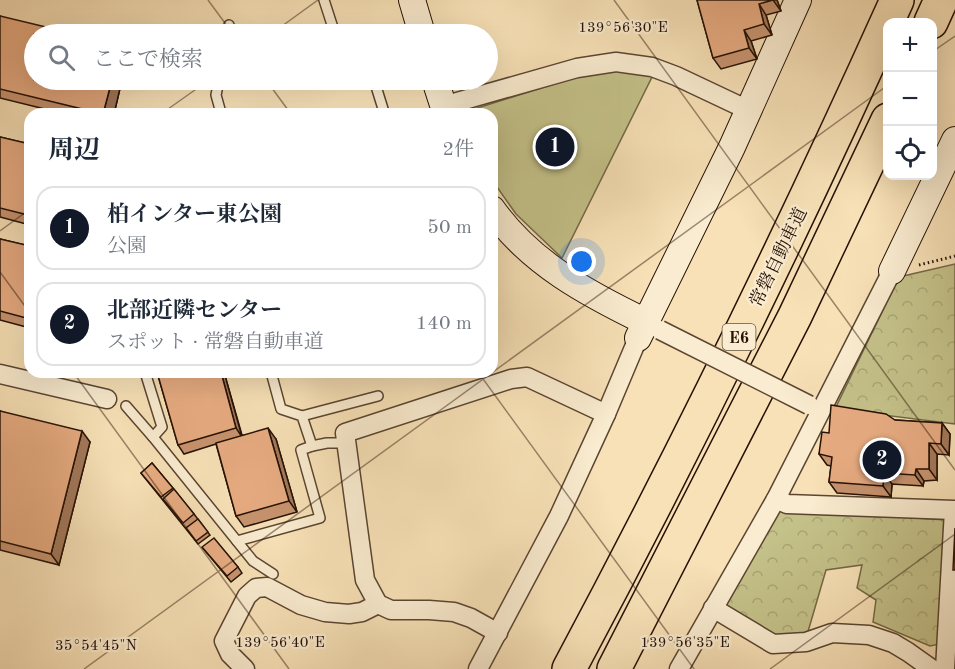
<!DOCTYPE html>
<html lang="ja">
<meta charset="utf-8">
<style>
body{margin:0;font-family:"Old Standard TT","Noto Serif JP",serif;background:#f6f6f7;color:#1f2937}
.controls{position:absolute;right:18px;top:18px;display:grid;overflow:hidden;border-radius:12px;box-shadow:0 6px 24px #0002}
.controls button{width:54px;height:54px;display:grid;place-items:center;padding:0;border:0;border-bottom:2px solid #e0e1e3;background:#fff;color:#1f2937;font:30px sans-serif}
.you{position:absolute;left:582px;top:262px;width:21px;height:21px;margin:-15px;border:4px solid #fff;border-radius:50%;background:#1a73e8;box-shadow:0 0 0 9px #1a73e833}
.badge{display:grid;place-items:center;width:39px;height:39px;border-radius:50%;background:#111827;color:#fff;font-size:20px;font-weight:700}
.pin{position:absolute;translate:-50% -50%;border:3px solid #fff;box-shadow:0 2px 6px #0006}
.list{margin:0;padding:0;list-style:none}
h2{display:flex;justify-content:space-between;align-items:center;height:78px;margin:0;padding:0 24px;font-size:26px}
h2 small{font-size:20px;font-weight:400;color:#747a83}
.list li{display:grid;grid-template-columns:39px 1fr auto;gap:18px;align-items:center;box-sizing:border-box;height:84px;margin:0 12px 12px;padding:0 12px;border:2px solid #e0e1e3;border-radius:18px}
.list b{display:block;font-size:22px;white-space:nowrap}
.list p{margin:0;font-size:20px;white-space:nowrap;color:#747a83}
.list em{font-size:20px;font-style:normal;color:#747a83}
.icon{flex:none;width:33px;height:33px;fill:none;stroke:currentColor;stroke-width:2;stroke-linecap:round;stroke-linejoin:round}
.map{position:relative;flex:none;width:955px;height:669px;overflow:hidden}
.search{position:absolute;background:#fff;box-shadow:0 6px 24px #0002;left:24px;top:24px;width:474px;height:66px;display:flex;align-items:center;gap:15px;box-sizing:border-box;padding:0 21px;border-radius:33px;color:#747a83;font-size:22px}
.panel{position:absolute;background:#fff;box-shadow:0 6px 24px #0002;left:24px;top:108px;width:474px;height:270px;border-radius:18px}
.map>svg:first-child{display:block}
.forest{fill:url(#forest-crowns);stroke:#746947;stroke-width:1.5}
.park{fill:#c4c189;stroke:#746947;stroke-width:1.5}
.lines{fill:none;stroke-linecap:round;stroke-linejoin:round}
.lane-casing{stroke:#5a4532;stroke-width:12}
.street-casing{stroke:#5a4532;stroke-width:21}
.secondary-casing{stroke:#251105;stroke-width:28}
.highway-casing{stroke:#251105;stroke-width:36}
.path{stroke:#251105;stroke-width:3;stroke-dasharray:1.5 3;stroke-linecap:butt}
.lane{stroke:#faecd0;stroke-width:9}
.street{stroke:#faecd0;stroke-width:18}
.secondary{stroke:#faecd0;stroke-width:26}
.highway{stroke:#f8e1b7;stroke-width:33}
.street-bridge-casing{stroke:#5a4532;stroke-width:21;stroke-linecap:butt}
.street-bridge{stroke:#faecd0;stroke-width:18}
.wall{fill:#c7936f;stroke:#251105;stroke-width:1.5}
.shaded-wall{fill:#a2785a;stroke:#251105;stroke-width:1.5}
.building{fill:#e7ab81;stroke:#251105;stroke-width:1.5}
.ticks{fill:none;stroke:#251105;stroke-width:1.5;stroke-opacity:0.45}
.labels{text-anchor:middle;stroke-width:4.5;stroke-linejoin:round;paint-order:stroke}
.shield{fill:#faecd0;stroke:#655342;stroke-width:1.5}
.shield-label{font-size:16px;font-weight:bold;fill:#251105}
.street-label{font-size:18px;fill:#251105;stroke:#faecd0}
.ticks-label{font-size:15px;text-anchor:middle;fill:#251105;stroke:#faecd0;stroke-width:4.5;stroke-linejoin:round;paint-order:stroke}
</style>
<div class="map">
<svg width="955" height="669" viewBox="0 0 955 669">
<defs>
<pattern id="forest-crowns" width="20" height="18" patternUnits="userSpaceOnUse" patternTransform="scale(1.5)"><rect width="20" height="18" fill="#c4c189"/><path d="M2 6a3 3 0 1 1 6 0M12 15a3 3 0 1 1 6 0" fill="none" stroke="#a8a575"/></pattern>
</defs>
<rect width="100%" height="100%" fill="#f8e1b7"/>
<filter id="stains"><feTurbulence type="fractalNoise" baseFrequency=".00333" numOctaves="4"/><feColorMatrix values="0 0 0 0 .2 0 0 0 0 .09 0 0 0 0 .02 0 0 0 .5 -.17"/></filter>
<radialGradient id="worn" r=".72"><stop offset=".6" stop-color="#630" stop-opacity="0"/><stop offset="1" stop-color="#630" stop-opacity=".3"/></radialGradient>
<g class="forest">
<polygon points="955,264 955,424 835,409 899,277"/>
<polygon points="779,509 946,520 940,644 930,646 873,622 876,600 857,588 862,565 826,570 807,635 775,636 723,604"/>
</g>
<polygon class="park" points="618,71 653,75 562,258 516,214 492,180 492,114 468,114 468,111 573,78"/>
<g class="lines">
<g class="lane-casing">
<g id="lane">
<polyline points="324,0 335,34"/>
<polyline points="227,34 229,25"/>
<polyline points="219,80 216,95 221,113"/>
<polyline points="374,80 384,112 377,114"/>
<polyline points="145,372 162,427 153,437 253,561 273,574"/>
<polyline points="271,372 281,409 302,416 312,446 327,443 347,443"/>
<polyline points="126,406 153,437"/>
<polyline points="302,416 378,396"/>
<polyline points="237,541 320,518 301,450 312,446"/>
</g>
</g>
<g class="street-casing">
<g id="street">
<polyline points="443,106 577,68 616,62 652,67 676,76 748,110"/>
<polyline points="0,374 107,399"/>
<polyline points="776,499 787,504 954,510 945,669"/>
<polyline points="713,608 773,644 806,642 832,633 869,635 893,643 908,652 932,669"/>
<polyline points="498,633 471,618 454,612 429,610 391,610 378,604 365,580 345,433 511,379 527,377 606,414"/>
<polyline points="245,669 230,654 224,641 247,596 256,588 267,587 301,605 325,612 349,614 362,612 378,604"/>
<polyline points="478,669 559,516 606,414 638,338"/>
<polyline points="679,669 776,499 892,271"/>
</g>
</g>
<g class="secondary-casing">
<g id="secondary">
<polyline points="412,0 422,34"/>
<polyline points="435,80 446,114"/>
<path d="M492,209C530,263 588,294 646,322"/>
<polyline points="892,271 955,140"/>
<polyline points="638,338 732,147 798,0"/>
</g>
</g>
<g class="highway-casing">
<g id="highway">
<polyline points="931,22 941,0"/>
<path d="M569,669C686,450 795,227 897,0"/>
<polyline points="614,669 795,316 888,120"/>
</g>
</g>
<polyline class="path" points="919,265 955,256"/>
<use href="#lane" class="lane"/>
<use href="#street" class="street"/>
<use href="#secondary" class="secondary"/>
<use href="#highway" class="highway"/>
<g class="street-bridge-casing">
<polyline id="street-bridge" points="660,330 809,405"/>
</g>
<use href="#street-bridge" class="street-bridge"/>
</g>
<g class="wall">
<polygon points="697,0 777,0 781,11 766,15 772,35 751,41 757,59 721,69 713,58"/>
<polygon points="0,16 122,80 114,114 65,114 0,98"/>
<polygon points="0,137 30,144 30,225 0,217"/>
<polygon points="0,239 30,246 30,328 0,320"/>
<polygon points="157,372 224,372 242,435 276,439 297,512 244,527 236,516 216,444 184,454 178,445"/>
<polygon points="0,411 90,442 59,565 0,550"/>
<polygon points="895,420 942,423 950,434 949,455 937,454 937,480 924,481 923,486 892,484 891,497 837,493 829,482 831,466 827,465 819,454 829,433"/>
<polygon points="152,463 194,514 210,535 198,544 141,473"/>
<polygon points="202,547 238,567 242,573 231,582"/>
</g>
<g class="shaded-wall">
<polygon points="773,0 777,0 781,11"/>
<polygon points="759,4 766,15 772,35 764,24"/>
<polygon points="744,30 751,41 757,59 749,48"/>
<polygon points="112,80 122,80 114,114 103,114"/>
<polygon points="221,372 224,372 242,437 236,428"/>
<polygon points="942,423 950,434 949,455 941,444"/>
<polygon points="268,428 276,439 297,512 289,501"/>
<polygon points="82,431 90,442 59,565 51,554"/>
<polygon points="929,443 937,454 937,480 929,469"/>
<polygon points="916,469 924,481 923,486 915,475"/>
<polygon points="884,473 892,484 891,497 883,486"/>
</g>
<g class="building">
<polygon points="697,0 773,0 759,4 764,24 744,30 749,48 713,58"/>
<polygon points="0,16 75,34 34,34 34,80 112,80 103,114 0,89"/>
<polygon points="0,137 30,144 30,207 28,215 0,208"/>
<polygon points="0,239 30,246 30,319 0,311"/>
<polygon points="157,372 221,372 236,428 178,445"/>
<polygon points="831,405 886,414 895,420 942,423 941,444 929,443 929,469 916,469 915,475 884,473 883,486 829,482 832,457 819,454 822,432 829,433"/>
<polygon points="0,411 82,431 51,554 0,541"/>
<polygon points="268,428 289,501 236,516 216,443"/>
<polygon points="152,463 173,488 161,497 141,473"/>
<polygon points="174,489 194,514 183,523 163,499"/>
<polygon points="198,519 208,532 196,541 186,528"/>
<polygon points="955,528 955,570 953,570"/>
<polygon points="214,538 238,567 227,576 202,547"/>
</g>
<path class="ticks" d="M208,0L233,34M614,0L955,470M271,34L318,0M932,52L955,36M266,80L291,114M161,114L209,80M0,231L30,209M0,272L30,313M73,372L289,669M478,372L694,669M84,669L888,85M770,669L955,534"/>
<g class="labels">
<rect class="shield" x="722.5" y="324" width="33" height="26" rx="4.5"/>
<g class="shield-label">
<text x="739" y="343">E6</text>
</g>
<g class="street-label">
<text transform="translate(778 257) rotate(-64)" y="6">常磐自動車道</text>
</g>
</g>
<g class="ticks-label">
<text x="623" y="32">139°56'30"E</text>
<text x="280" y="647">139°56'40"E</text>
<text x="685" y="647">139°56'35"E</text>
<text x="96" y="650">35°54'45"N</text>
</g>
<rect width="100%" height="100%" filter="url(#stains)"/>
<rect width="100%" height="100%" fill="url(#worn)"/>
</svg>
<div class="controls">
<button>+</button>
<button>−</button>
<button><svg class="icon" aria-label="locate" viewBox="0 0 24 24"><circle cx="12" cy="12" r="6"/><path d="M12 2v4M12 18v4M2 12h4M18 12h4"/></svg></button>
</div>
<div class="you"></div>
<div class="pin badge" style="left:555px;top:147px">1</div>
<div class="pin badge" style="left:882px;top:460px">2</div>
<div class="search"><svg class="icon" aria-label="search" viewBox="0 0 24 24"><circle cx="10" cy="10" r="6"/><path d="M15 15l6 6"/></svg>ここで検索</div>
<section class="panel">
<h2>周辺<small>2件</small></h2>
<ul class="list">
<li><span class="badge">1</span><div><b>柏インター東公園</b><p>公園</p></div><em>50 m</em></li>
<li><span class="badge">2</span><div><b>北部近隣センター</b><p>スポット · 常磐自動車道</p></div><em>140 m</em></li>
</ul>
</section>
</div>
